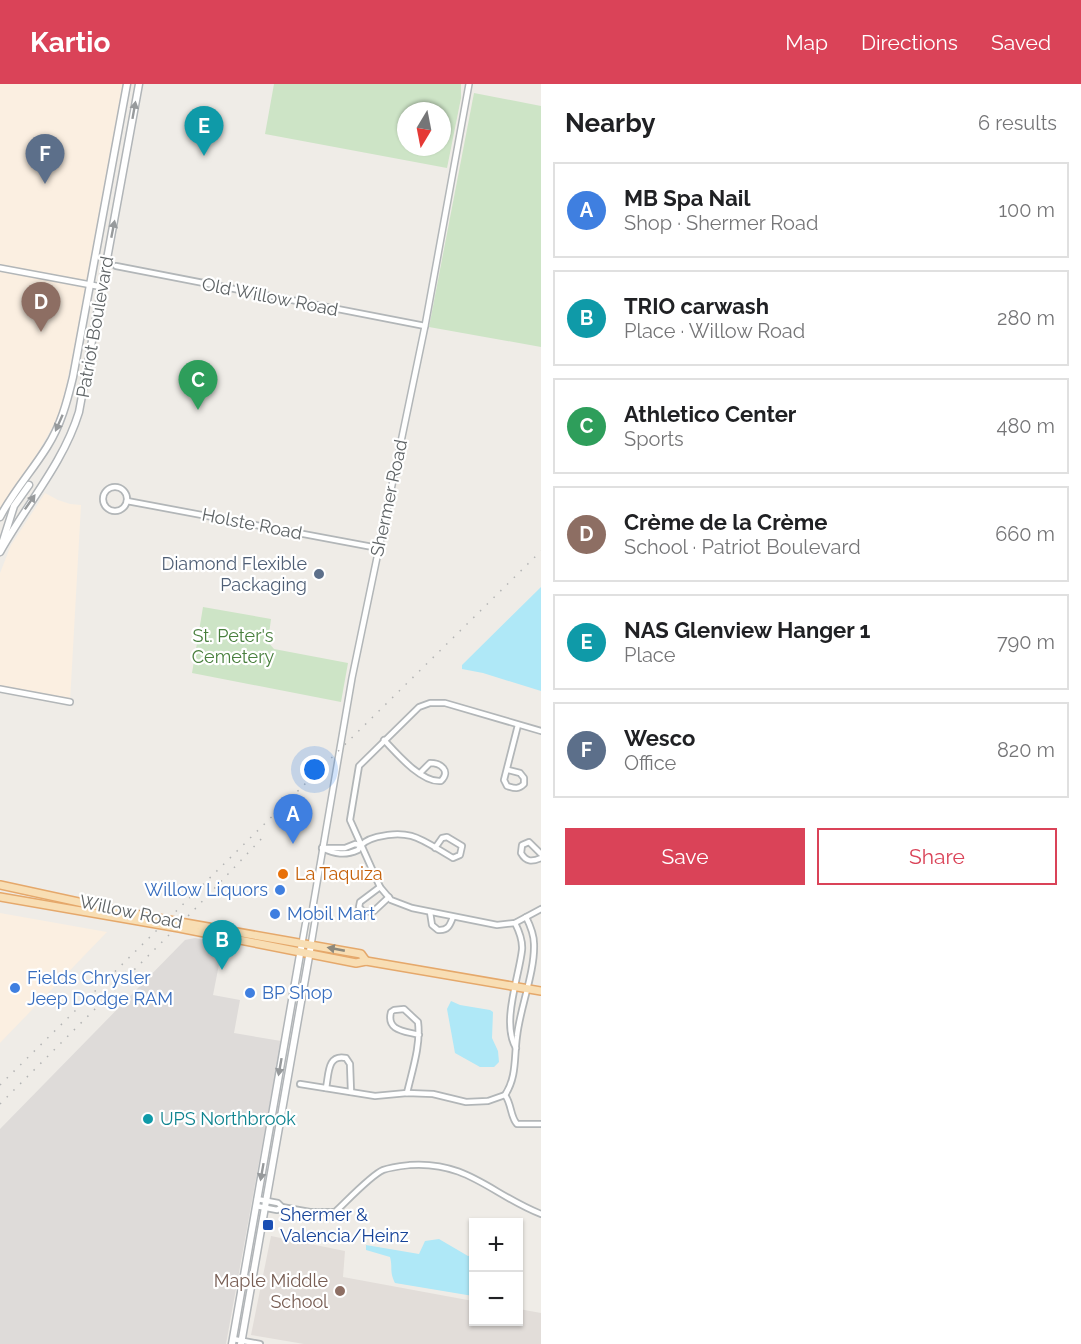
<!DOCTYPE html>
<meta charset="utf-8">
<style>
body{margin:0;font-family:Raleway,sans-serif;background:#f2f2f2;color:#202124}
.controls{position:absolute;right:18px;bottom:18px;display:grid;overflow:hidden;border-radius:0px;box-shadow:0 2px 4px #0004}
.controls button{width:54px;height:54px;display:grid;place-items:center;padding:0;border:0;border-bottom:2px solid #e0e0e0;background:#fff;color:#202124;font:30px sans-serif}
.compass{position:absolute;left:397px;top:18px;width:54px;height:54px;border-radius:50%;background:#fff;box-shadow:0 2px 4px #0004;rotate:190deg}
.you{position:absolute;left:315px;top:686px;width:21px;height:21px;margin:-15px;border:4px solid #fff;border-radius:50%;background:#1a73e8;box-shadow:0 0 0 9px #1a73e833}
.badge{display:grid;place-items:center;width:39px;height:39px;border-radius:50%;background:#da4358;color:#fff;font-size:20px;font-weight:700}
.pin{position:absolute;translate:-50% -50px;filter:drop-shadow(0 2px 3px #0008)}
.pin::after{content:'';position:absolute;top:32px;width:21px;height:18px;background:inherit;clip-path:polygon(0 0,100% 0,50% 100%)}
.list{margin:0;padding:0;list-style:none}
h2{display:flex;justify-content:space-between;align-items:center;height:78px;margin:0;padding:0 24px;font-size:26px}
h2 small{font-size:20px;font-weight:400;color:#757577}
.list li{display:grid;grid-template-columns:39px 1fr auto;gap:18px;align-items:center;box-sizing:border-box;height:96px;margin:0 12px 12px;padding:0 12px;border:2px solid #e0e0e0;border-radius:0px}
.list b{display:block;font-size:22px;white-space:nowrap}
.list p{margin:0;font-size:20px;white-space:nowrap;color:#757577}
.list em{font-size:20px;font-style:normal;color:#757577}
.actions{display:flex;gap:12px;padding:18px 24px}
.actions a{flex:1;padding:14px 0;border:2px solid #da4358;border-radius:0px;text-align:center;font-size:21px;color:#da4358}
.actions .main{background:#da4358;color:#fff}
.map{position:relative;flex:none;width:541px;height:1260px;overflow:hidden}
header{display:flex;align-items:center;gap:36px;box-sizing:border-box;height:84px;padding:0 30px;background:#da4358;color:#fff}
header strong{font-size:28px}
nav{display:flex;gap:33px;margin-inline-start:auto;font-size:21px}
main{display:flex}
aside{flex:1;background:#fff}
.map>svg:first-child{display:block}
.commercial{fill:#fbefe1}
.industrial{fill:#dedbd9}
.education{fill:#e2ddd9}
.green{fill:#cde4c6;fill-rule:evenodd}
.water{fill:#afe8f7}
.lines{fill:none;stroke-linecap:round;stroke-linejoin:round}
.minor-casing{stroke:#b2b6b8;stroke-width:8}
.tertiary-casing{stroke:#b2b6b8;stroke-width:8}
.secondary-casing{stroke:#b1b5b8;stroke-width:9}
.primary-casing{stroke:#e5a86b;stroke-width:10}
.minor{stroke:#fff;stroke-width:4.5}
.tertiary{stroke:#fff;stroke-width:5}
.secondary{stroke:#fff;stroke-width:6}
.primary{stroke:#f8deb4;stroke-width:7}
.rail{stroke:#b3b4b4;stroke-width:1.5;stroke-dasharray:1.5 8;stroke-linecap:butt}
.oneway{fill:#979a9c}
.oneway2{fill:#8d897d}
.service-dot{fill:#5c6f8a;stroke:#fff;stroke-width:2}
.food-dot{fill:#e8710a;stroke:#fff;stroke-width:2}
.shop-dot{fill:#3f7fe0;stroke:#fff;stroke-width:2}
.culture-dot{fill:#0f9aa8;stroke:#fff;stroke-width:2}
.transit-dot{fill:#1a4fb4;stroke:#fff;stroke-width:2}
.education-dot{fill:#8d6e63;stroke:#fff;stroke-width:2}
.labels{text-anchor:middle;stroke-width:4.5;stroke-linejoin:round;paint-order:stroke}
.street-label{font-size:18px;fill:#5f6466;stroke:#fff}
.service-label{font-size:18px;fill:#4e5e75;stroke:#fff;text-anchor:end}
.park-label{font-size:18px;fill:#487f3d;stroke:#fff}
.food-label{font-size:18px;fill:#c56008;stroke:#fff;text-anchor:start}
.shop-label{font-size:18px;fill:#366cbe;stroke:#fff;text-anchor:start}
.culture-label{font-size:18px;fill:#0d838f;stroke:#fff;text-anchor:start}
.transit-label{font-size:18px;fill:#164399;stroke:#fff;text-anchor:start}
.education-label{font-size:18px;fill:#785e54;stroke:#fff;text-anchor:end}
</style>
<header>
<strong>Kartio</strong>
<nav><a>Map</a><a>Directions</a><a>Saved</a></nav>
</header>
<main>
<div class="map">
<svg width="541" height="1260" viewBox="0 0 541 1260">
<rect width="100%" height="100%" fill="#efece7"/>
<g class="commercial">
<polygon points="0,0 123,0 77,250 60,330 29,384 0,427"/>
<polygon points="45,409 58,416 70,420 81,421 70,618 0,605 0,489 11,461"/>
<polygon points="0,829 107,848 0,959"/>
</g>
<polygon class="industrial" points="195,854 223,860 213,911 240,916 234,949 281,957 226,1260 0,1260 0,1045 185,856"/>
<polygon class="education" points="271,1152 345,1167 343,1193 473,1217 473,1238 518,1238 519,1225 541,1229 541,1260 304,1260 251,1251"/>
<g class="green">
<path d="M274,0H461V14L447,84L265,50ZM406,27H442V63H406Z"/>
<polygon points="474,9 541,22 541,263 429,243"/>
<polygon points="203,523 271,535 268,558 274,565 348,579 341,618 192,589"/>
</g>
<g class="water">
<polygon points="541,503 541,607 483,589 462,585 462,581"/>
<polygon points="451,917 460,921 490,926 493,928 492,954 498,967 499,978 494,983 480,983 455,969 447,925"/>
<path d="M439,1155L468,1172L473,1171V1212L395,1199C389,1187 393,1184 390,1173L366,1166V1161L419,1170L425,1157Z"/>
</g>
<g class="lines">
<g class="minor-casing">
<g id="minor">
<polyline points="116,182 425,242"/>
<circle cx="115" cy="415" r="12"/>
<polyline points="127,417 378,464"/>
<polyline points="541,647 445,619 430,619 419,623 359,682 350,736 380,803 391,816 412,824 497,841 515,839 541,825"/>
<path d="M384,656C397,670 422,699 441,697C451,687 441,679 430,679L420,689"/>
<path d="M508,686L520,689L524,694V700C518,706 514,704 507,702L504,696L518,641"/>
<path d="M322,764C335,770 345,772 358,766C361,759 369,755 377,753C412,744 423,757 453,774L460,771L462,762L447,753L442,754L435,764"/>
<polyline points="322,764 345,764 355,760 360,761"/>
<path d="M541,770L529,758L522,761L521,769C526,778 532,778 541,774"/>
<polyline points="380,803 360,818 359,823 364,828 374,827 389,813"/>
<path d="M430,828L432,841L438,846C448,847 450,841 453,833"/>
<path d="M515,839C519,847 523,856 522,866C519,893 501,939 516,964"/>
<path d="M300,1000L375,1012L407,1009L433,1010L466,1018L488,1017L505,1011C512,1021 510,1032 517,1040H541"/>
<path d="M326,1004C329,990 327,970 346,974L350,980L351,1008"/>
<path d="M407,1009C412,987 421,961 418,938L404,925L394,926L391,928C386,947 405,947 419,951"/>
<path d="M505,1011C517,993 514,973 517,952C520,924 535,888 534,860C534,850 530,841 526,833"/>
<polyline points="257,1115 278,1119 282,1123"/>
<path d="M256,1122L277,1126L282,1123L310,1128H335C345,1119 371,1091 383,1086C391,1083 401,1082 410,1081C468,1077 492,1111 541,1130"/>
<polyline points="233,1255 260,1260"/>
</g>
</g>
<g class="tertiary-casing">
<g id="tertiary">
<polyline points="0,184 102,203"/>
<polyline points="0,605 70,618"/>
<polyline points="302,859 307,831 312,828"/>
<polyline points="311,861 316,831 312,828 352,594 425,242 469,0"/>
</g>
</g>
<g class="secondary-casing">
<g id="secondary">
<path d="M0,433C13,408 32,387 47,363C61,341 67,318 73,293L127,0"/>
<polyline points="2,460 14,422 29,401"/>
<path d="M0,468C26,421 63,380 79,328L139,0"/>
<polyline points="232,1260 302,859"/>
<polyline points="241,1260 311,861"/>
</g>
</g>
<g class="primary-casing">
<g id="primary">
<polyline points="0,801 129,829 361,870 366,877"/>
<polyline points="0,813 179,844 356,879 366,877 541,907"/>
</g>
</g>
<use href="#minor" class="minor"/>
<use href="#tertiary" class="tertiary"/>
<use href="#secondary" class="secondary"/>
<use href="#primary" class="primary"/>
<g class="rail">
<polyline points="0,1001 541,467"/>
<polyline points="0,1020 193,827 265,751"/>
</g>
</g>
<defs><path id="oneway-solid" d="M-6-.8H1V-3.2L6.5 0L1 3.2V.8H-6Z" transform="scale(1.5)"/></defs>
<g class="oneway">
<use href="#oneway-solid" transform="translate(134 26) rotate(-80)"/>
<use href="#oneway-solid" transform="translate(113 145) rotate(-79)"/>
<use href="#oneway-solid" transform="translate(59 339) rotate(114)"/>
<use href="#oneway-solid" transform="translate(30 418) rotate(-55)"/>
<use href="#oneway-solid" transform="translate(280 983) rotate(100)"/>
<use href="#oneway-solid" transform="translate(262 1088) rotate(100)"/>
</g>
<use class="oneway2" href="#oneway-solid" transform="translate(336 865) rotate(-169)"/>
<circle class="service-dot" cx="319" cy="490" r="6"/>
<circle class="food-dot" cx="283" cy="790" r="6"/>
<g class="shop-dot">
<circle cx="280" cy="806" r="6"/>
<circle cx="275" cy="830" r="6"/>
<circle cx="15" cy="904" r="6"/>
<circle cx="250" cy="909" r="6"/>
</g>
<circle class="culture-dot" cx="148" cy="1035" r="6"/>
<rect class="transit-dot" x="262" y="1135" width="12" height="12" rx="3"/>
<circle class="education-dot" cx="340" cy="1207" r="6"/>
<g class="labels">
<g class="street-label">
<text transform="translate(270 213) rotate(11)" y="6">Old Willow Road</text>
<text transform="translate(95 243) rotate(-80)" y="6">Patriot Boulevard</text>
<text transform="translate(389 414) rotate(-78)" y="6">Shermer Road</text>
<text transform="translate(252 440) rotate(11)" y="6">Holste Road</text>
<text transform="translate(131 828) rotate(12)" y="6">Willow Road</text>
</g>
<g class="service-label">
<text x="307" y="486">Diamond Flexible<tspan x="307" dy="21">Packaging</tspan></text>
</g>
<g class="park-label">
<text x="233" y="558">St. Peter's<tspan x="233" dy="21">Cemetery</tspan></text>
</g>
<g class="food-label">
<text x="295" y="796">La Taquiza</text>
</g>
<g class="shop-label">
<text x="268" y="812" text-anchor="end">Willow Liquors</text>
<text x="287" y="836">Mobil Mart</text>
<text x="27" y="900">Fields Chrysler<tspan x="27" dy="21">Jeep Dodge RAM</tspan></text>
<text x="262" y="915">BP Shop</text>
</g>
<g class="culture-label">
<text x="160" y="1041">UPS Northbrook</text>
</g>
<g class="transit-label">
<text x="280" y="1137">Shermer &amp;<tspan x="280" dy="21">Valencia/Heinz</tspan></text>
</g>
<g class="education-label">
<text x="328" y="1203">Maple Middle<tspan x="328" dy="21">School</tspan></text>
</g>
</g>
</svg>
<div class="controls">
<button>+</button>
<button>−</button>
</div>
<svg class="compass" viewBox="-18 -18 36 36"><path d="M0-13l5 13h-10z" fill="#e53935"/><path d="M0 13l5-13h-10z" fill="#757577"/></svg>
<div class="you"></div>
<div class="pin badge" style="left:293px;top:760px;background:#3f7fe0">A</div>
<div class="pin badge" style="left:222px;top:886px;background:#0f9aa8">B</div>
<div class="pin badge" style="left:198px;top:326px;background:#2e9e5b">C</div>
<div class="pin badge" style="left:41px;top:248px;background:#8d6e63">D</div>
<div class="pin badge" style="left:204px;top:72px;background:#0f9aa8">E</div>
<div class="pin badge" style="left:45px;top:100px;background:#5c6f8a">F</div>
</div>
<aside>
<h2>Nearby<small>6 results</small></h2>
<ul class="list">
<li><span class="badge" style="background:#3f7fe0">A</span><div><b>MB Spa Nail</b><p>Shop · Shermer Road</p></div><em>100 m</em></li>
<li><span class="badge" style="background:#0f9aa8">B</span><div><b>TRIO carwash</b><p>Place · Willow Road</p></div><em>280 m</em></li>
<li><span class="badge" style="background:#2e9e5b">C</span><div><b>Athletico Center</b><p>Sports</p></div><em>480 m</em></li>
<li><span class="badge" style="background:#8d6e63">D</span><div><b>Crème de la Crème</b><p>School · Patriot Boulevard</p></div><em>660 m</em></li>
<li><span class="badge" style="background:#0f9aa8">E</span><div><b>NAS Glenview Hanger 1</b><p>Place</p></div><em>790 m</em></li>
<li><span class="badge" style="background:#5c6f8a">F</span><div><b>Wesco</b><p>Office</p></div><em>820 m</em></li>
</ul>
<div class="actions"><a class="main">Save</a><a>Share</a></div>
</aside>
</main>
